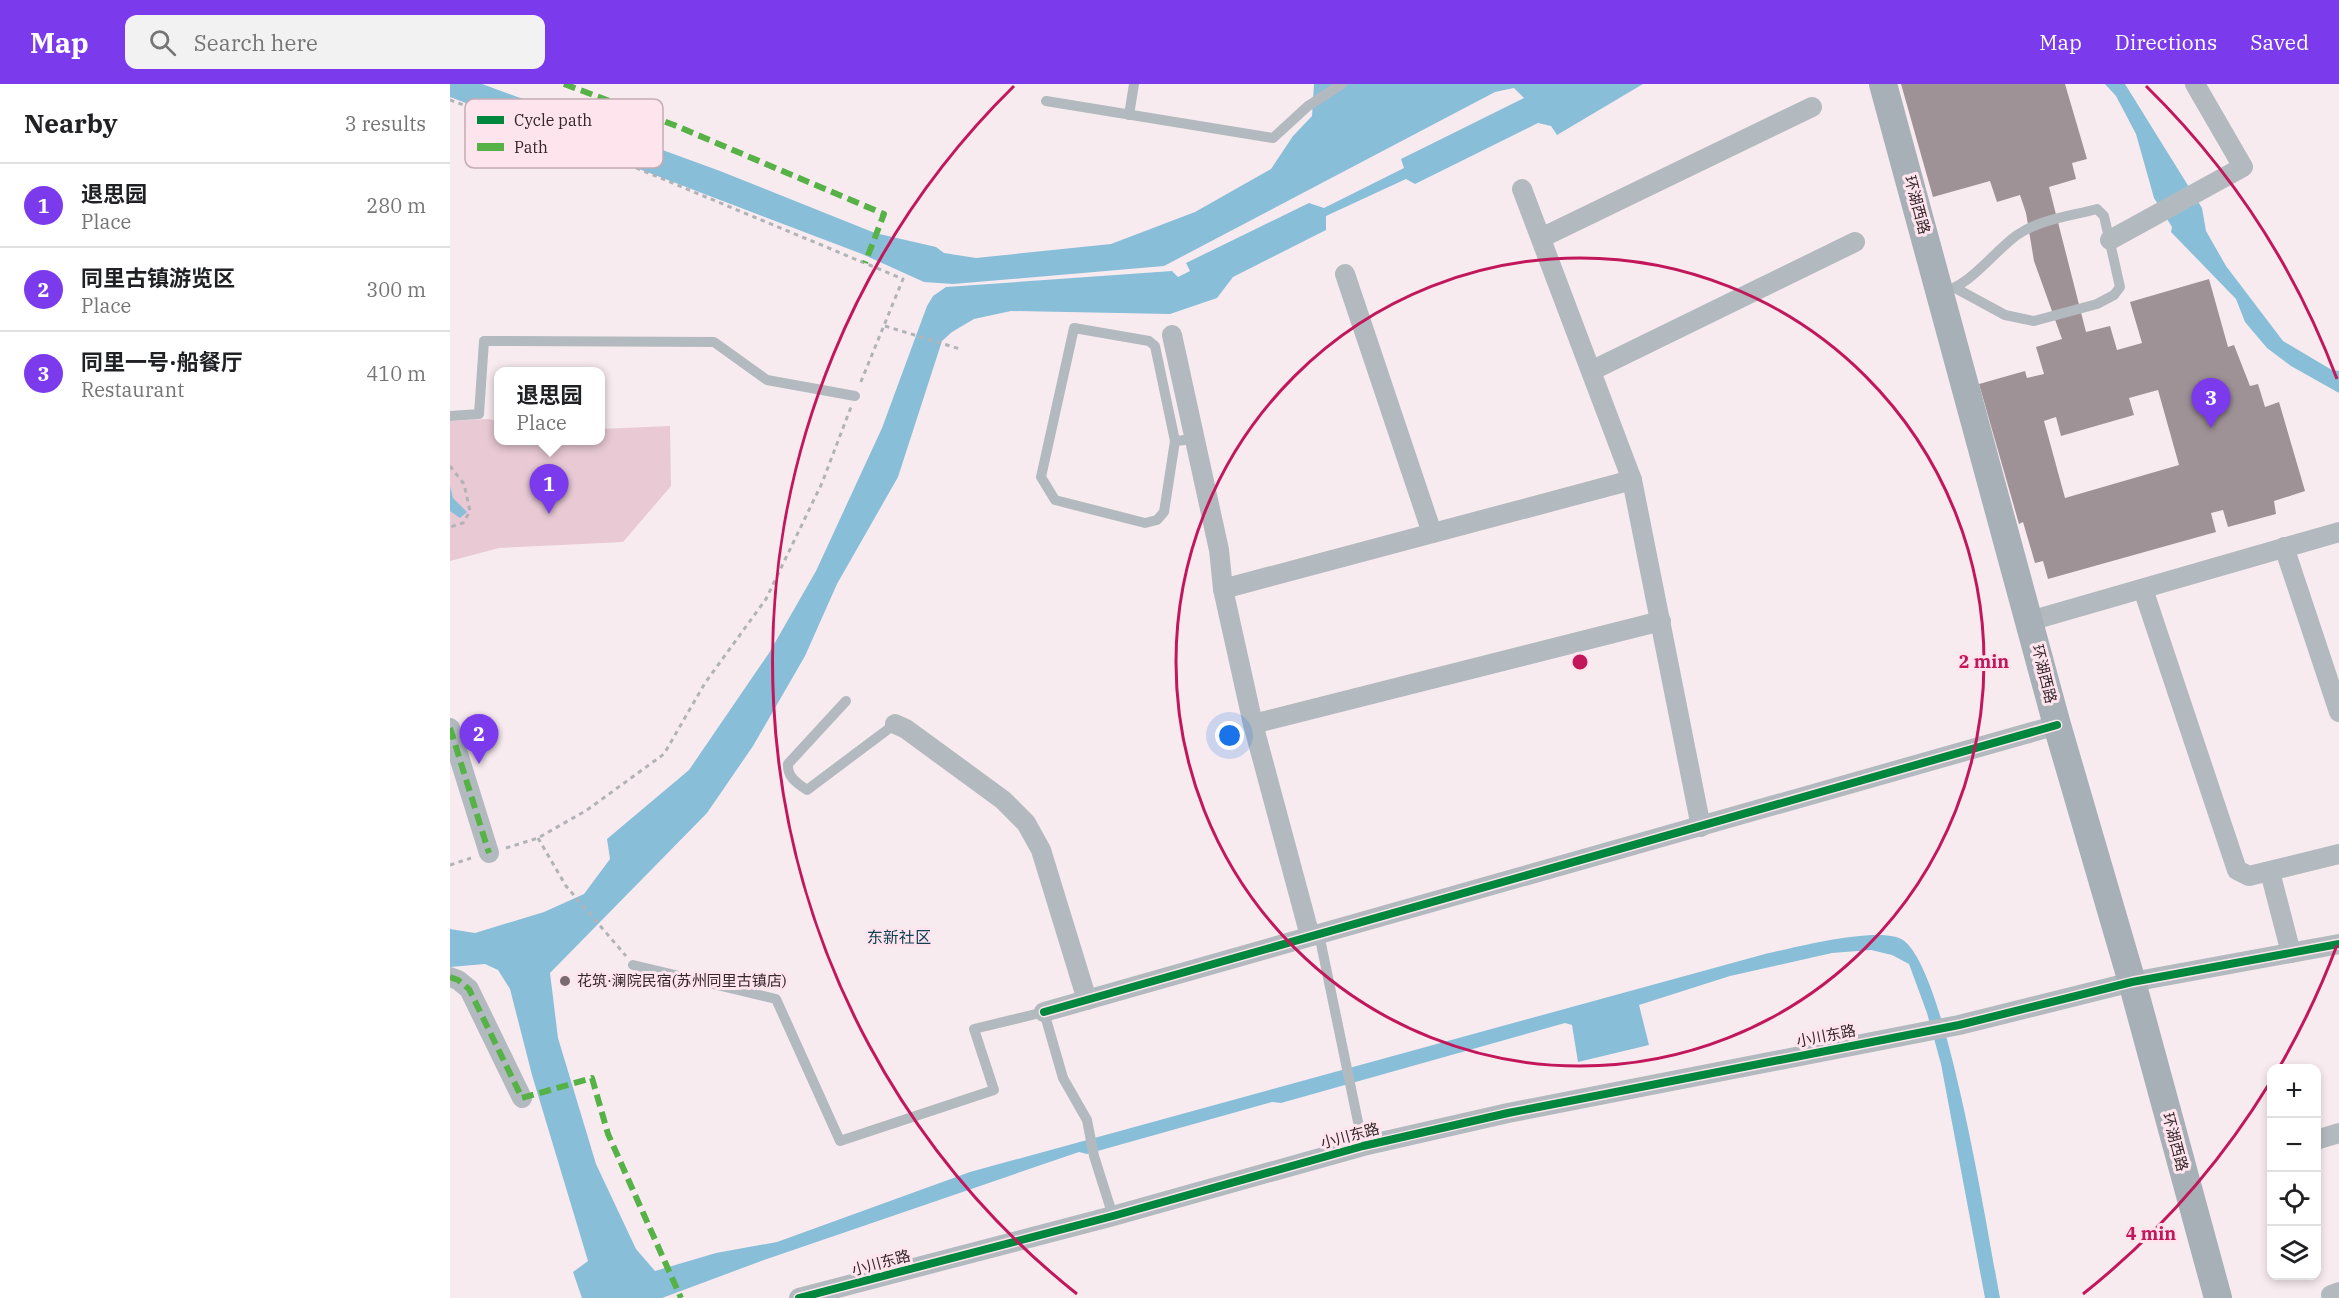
<!DOCTYPE html>
<meta charset="utf-8">
<style>
body{margin:0;font-family:"IBM Plex Serif","Noto Sans SC",serif;background:#f2f2f2;color:#202124}
.controls{position:absolute;right:18px;bottom:18px;display:grid;overflow:hidden;border-radius:12px;box-shadow:0 3px 9px #0003}
.controls button{width:54px;height:54px;display:grid;place-items:center;padding:0;border:0;border-bottom:2px solid #e0e0e0;background:#fff;color:#202124;font:30px sans-serif}
.you{position:absolute;left:780px;top:652px;width:21px;height:21px;margin:-15px;border:4px solid #fff;border-radius:50%;background:#1a73e8;box-shadow:0 0 0 9px #1a73e833}
.badge{display:grid;place-items:center;width:39px;height:39px;border-radius:50%;background:#7c3aed;color:#fff;font-size:20px;font-weight:700}
.pin{position:absolute;translate:-50% -50px;filter:drop-shadow(0 2px 3px #0008)}
.pin::after{content:'';position:absolute;top:32px;width:21px;height:18px;background:inherit;clip-path:polygon(0 0,100% 0,50% 100%)}
.popup{position:absolute;left:44px;top:283px;width:111px;height:78px;box-sizing:border-box;display:grid;place-content:center;border-radius:12px;background:#fff;filter:drop-shadow(0 2px 4px #0005);font-size:20px;white-space:nowrap;color:#757577}
.popup b{font-size:22px;color:#202124}
.popup::after{content:'';position:absolute;left:50%;top:100%;margin-left:-12px;border:12px solid transparent;border-top-color:#fff}
.list{margin:0;padding:0;list-style:none}
h2{display:flex;justify-content:space-between;align-items:center;height:78px;margin:0;padding:0 24px;font-size:26px}
h2 small{font-size:20px;font-weight:400;color:#757577}
.list li{display:grid;grid-template-columns:39px 1fr auto;gap:18px;align-items:center;box-sizing:border-box;height:84px;padding:0 24px;border-top:2px solid #e0e0e0}
.list b{display:block;font-size:22px;white-space:nowrap}
.list p{margin:0;font-size:20px;white-space:nowrap;color:#757577}
.list em{font-size:20px;font-style:normal;color:#757577}
.icon{flex:none;width:33px;height:33px;fill:none;stroke:currentColor;stroke-width:2;stroke-linecap:round;stroke-linejoin:round}
.map{position:relative;flex:none;width:1889px;height:1214px;overflow:hidden}
header{display:flex;align-items:center;gap:36px;box-sizing:border-box;height:84px;padding:0 30px;background:#7c3aed;color:#fff}
header strong{font-size:28px}
nav{display:flex;gap:33px;margin-inline-start:auto;font-size:21px}
.search{width:420px;height:54px;background:#f2f2f2;display:flex;align-items:center;gap:15px;box-sizing:border-box;padding:0 21px;border-radius:12px;color:#757577;font-size:22px}
main{display:flex}
aside{flex:1;background:#fff}
.map>svg:first-child{display:block}
.green{fill:#e8c9d4}
.water{fill:#89bed9}
.building{fill:#9f9297;fill-rule:evenodd}
.lines{fill:none;stroke-linecap:round;stroke-linejoin:round}
.path{stroke:#b1b3b7;stroke-width:3;stroke-dasharray:4.5 4.5;stroke-linecap:butt}
.lane{stroke:#b2babf;stroke-width:10}
.street{stroke:#b2babf;stroke-width:20}
.secondary{stroke:#a6b0b6;stroke-width:28}
.quiet{stroke:#56b246;stroke-width:6;stroke-dasharray:12 6;stroke-linecap:butt}
.cycleway-casing{stroke:#fee5ed;stroke-width:11}
.cycleway{stroke:#00873e;stroke-width:8}
.ring{fill:none;stroke:#c2185b;stroke-width:3}
.poi-dot{fill:#796b70;stroke:#fee5ed;stroke-width:2}
.labels{text-anchor:middle;stroke-width:6;stroke-linejoin:round;paint-order:stroke}
.street-label{font-size:15px;fill:#35262b;stroke:#fee5ed}
.poi-label{font-size:15px;fill:#35262b;stroke:#fee5ed;text-anchor:start}
.neighbourhood-label{font-size:16px;fill:#104053;stroke:#fee5ed}
.key{fill:#fee5ed;stroke:#c2acb3;stroke-width:1.5}
.key-label{font-size:16px;fill:#35262b}
.centre{fill:#c2185b;stroke:#fee5ed;stroke-width:3}
.ring-label{font-size:18px;text-anchor:middle;font-weight:bold;fill:#c2185b;stroke:#fee5ed;stroke-width:6;stroke-linejoin:round;paint-order:stroke}
</style>
<header>
<strong>Map</strong>
<div class="search"><svg class="icon" aria-label="search" viewBox="0 0 24 24"><circle cx="10" cy="10" r="6"/><path d="M15 15l6 6"/></svg>Search here</div>
<nav><a>Map</a><a>Directions</a><a>Saved</a></nav>
</header>
<main>
<aside>
<h2>Nearby<small>3 results</small></h2>
<ul class="list">
<li><span class="badge">1</span><div><b>退思园</b><p>Place</p></div><em>280 m</em></li>
<li><span class="badge">2</span><div><b>同里古镇游览区</b><p>Place</p></div><em>300 m</em></li>
<li><span class="badge">3</span><div><b>同里一号·船餐厅</b><p>Restaurant</p></div><em>410 m</em></li>
</ul>
</aside>
<div class="map">
<svg width="1889" height="1214" viewBox="0 0 1889 1214">
<rect width="100%" height="100%" fill="#f8ebef"/>
<polygon class="green" points="39,335 48,337 48,356 150,356 150,345 220,342 221,402 173,458 49,464 0,477 0,337"/>
<g class="water">
<path d="M0,0H32L270,87L425,149L486,163L494,169L526,174L661,160L745,128L821,85L843,52L862,32L864,0H1193L1107,51L1101,42L1088,39L965,100L956,95L876,132V146L783,193L767,214L720,230L561,227L524,235L502,248L492,257L448,393L387,500L355,572L303,662L257,729L100,889L108,954L146,1080L186,1165L205,1187L266,1169L327,1158L520,1088L1315,870C1343,864 1430,841 1453,856C1497,886 1538,1152 1550,1214H1535L1491,980L1477,929L1459,880L1442,871L1421,866L1382,869L1280,892L1189,921L1199,961L1128,978L1122,941L1115,939L831,1019L822,1018L637,1070L629,1068L314,1176L212,1214H132L123,1188L138,1177L82,991L60,905L48,886L35,880L0,883V845L25,849L94,828L134,810L160,775L157,755L239,686L319,569L366,487L432,344L477,222L483,212L496,203L722,187L728,193L740,187L736,179L859,119L874,124L954,84L951,75L1074,14L1064,4L1045,8L714,182L503,200L474,198L412,170L0,13Z"/>
<polygon points="1655,0 1675,0 1752,124 1756,147 1776,182 1833,257 1882,286 1889,287 1889,309 1841,282 1817,264 1795,238 1786,215 1721,148 1722,143 1704,114 1686,50 1666,12"/>
<polygon points="0,402 3,414 17,428 10,434 0,427"/>
</g>
<path class="building" d="M1451,0H1615L1637,75L1622,79L1626,95L1599,103L1636,248L1660,242L1667,266L1692,259L1680,218L1759,195L1778,263L1784,261L1800,302L1808,300L1815,323L1829,318L1855,407L1824,417L1826,430L1778,443L1773,426L1761,429L1766,448L1598,495L1593,477L1585,479L1573,438L1569,440L1529,300L1575,287L1577,294L1594,290L1586,263L1612,255L1584,177L1576,129L1570,111L1547,118L1540,97L1483,113ZM1708,306L1729,381L1615,414L1594,337L1606,333L1611,352L1684,331L1679,314Z"/>
<g class="lines">
<g class="path">
<polyline points="0,16 184,83 453,195 410,300"/>
<polyline points="435,242 510,265"/>
<polyline points="0,382 14,400 20,427 13,439 0,443"/>
<polyline points="88,754 116,802 176,872"/>
<polyline points="56,764 88,754 137,726 214,670 255,599 316,515 372,399 401,323"/>
<polyline points="0,781 21,774"/>
</g>
<g class="lane">
<polyline points="596,17 823,54 858,22 892,0"/>
<polyline points="679,31 684,0"/>
<path d="M1490,209C1522,201 1541,170 1567,151C1590,135 1621,132 1647,125L1654,132L1670,203L1664,211L1647,220L1584,237L1555,231L1507,205"/>
<polyline points="0,332 29,330 34,257 264,258 317,296 405,312"/>
<polyline points="725,357 714,428 707,436 695,439 605,416 591,393 624,244 699,257 705,262 725,357 745,355"/>
<path d="M396,617L338,680C337,693 347,699 357,706L445,640"/>
<polyline points="869,850 913,1062"/>
<polyline points="183,881 326,915 390,1057 544,1006 524,945 594,928 613,994 637,1036 644,1072 663,1132"/>
</g>
<g class="street">
<polyline points="1072,105 1182,396 1251,743"/>
<polyline points="1091,154 1362,23"/>
<polyline points="1660,156 1793,83 1745,0"/>
<polyline points="895,190 982,449"/>
<polyline points="722,251 769,466 773,505 803,640 860,852"/>
<polyline points="1141,287 1405,158"/>
<polyline points="1834,463 1889,628"/>
<polyline points="773,505 1182,396"/>
<polyline points="1693,505 1787,786 1799,792 1889,770"/>
<polyline points="1580,537 1889,448"/>
<polyline points="445,640 456,645 553,716 576,739 591,766 637,916"/>
<polyline points="803,640 1211,537"/>
<polyline points="0,644 39,769"/>
<polyline points="1820,788 1841,869"/>
<polyline points="0,893 8,896 19,905 72,1014"/>
<polyline points="594,928 1607,641"/>
<polyline points="1866,1056 1889,1049"/>
<polyline points="1881,1211 1889,1208"/>
<polyline points="349,1214 663,1132 913,1062 1058,1029 1509,941 1682,898 1889,860"/>
</g>
<polyline class="secondary" points="1433,0 1607,641 1682,898 1768,1214"/>
<g class="quiet">
<polyline points="114,0 224,41 434,130 415,179"/>
<polyline points="0,644 39,769"/>
<polyline points="0,893 8,896 19,905 72,1014 142,994 158,1050 231,1214"/>
</g>
<g class="cycleway-casing">
<g id="cycleway">
<polyline points="594,928 1607,641"/>
<polyline points="349,1214 663,1132 913,1062 1058,1029 1509,941 1682,898 1889,860"/>
</g>
</g>
<use href="#cycleway" class="cycleway"/>
</g>
<g class="ring">
<circle cx="1130" cy="578" r="404"/>
<path d="M1887 861A808 808 0 0 1 1830 982M1819 1000A808 808 0 0 1 1633 1210M627 1210A808 808 0 0 1 564 2M1696 2A808 808 0 0 1 1887 295"/>
</g>
<circle class="poi-dot" cx="115" cy="897" r="6"/>
<g class="labels">
<g class="street-label">
<text transform="translate(1467 121) rotate(75)" y="5">环湖西路</text>
<text transform="translate(1594 590) rotate(76)" y="5">环湖西路</text>
<text transform="translate(1376 952) rotate(-11)" y="5">小川东路</text>
<text transform="translate(900 1052) rotate(-15)" y="5">小川东路</text>
<text transform="translate(1725 1058) rotate(75)" y="5">环湖西路</text>
<text transform="translate(431 1179) rotate(-15)" y="5">小川东路</text>
</g>
<g class="poi-label">
<text x="127" y="902">花筑·澜院民宿(苏州同里古镇店)</text>
</g>
<g class="neighbourhood-label">
<text x="449" y="859">东新社区</text>
</g>
</g>
<rect x="15" y="15" width="198" height="69" rx="9" class="key"/>
<rect x="27" y="32" width="27" height="8" fill="#00873e"/>
<rect x="27" y="59" width="27" height="8" fill="#56b246"/>
<g class="key-label">
<text x="64" y="42">Cycle path</text>
<text x="64" y="69">Path</text>
</g>
<circle cx="1130" cy="578" r="9" class="centre"/>
<g class="ring-label">
<text x="1534" y="584">2 min</text>
<text x="1701" y="1156">4 min</text>
</g>
</svg>
<div class="controls">
<button>+</button>
<button>−</button>
<button><svg class="icon" aria-label="locate" viewBox="0 0 24 24"><circle cx="12" cy="12" r="6"/><path d="M12 2v4M12 18v4M2 12h4M18 12h4"/></svg></button>
<button><svg class="icon" aria-label="layers" viewBox="0 0 24 24"><path d="M12 4l9 5-9 5-9-5zM3 14l9 5 9-5"/></svg></button>
</div>
<div class="you"></div>
<div class="pin badge" style="left:99px;top:430px">1</div>
<div class="popup"><b>退思园</b>Place</div>
<div class="pin badge" style="left:29px;top:680px">2</div>
<div class="pin badge" style="left:1761px;top:344px">3</div>
</div>
</main>
